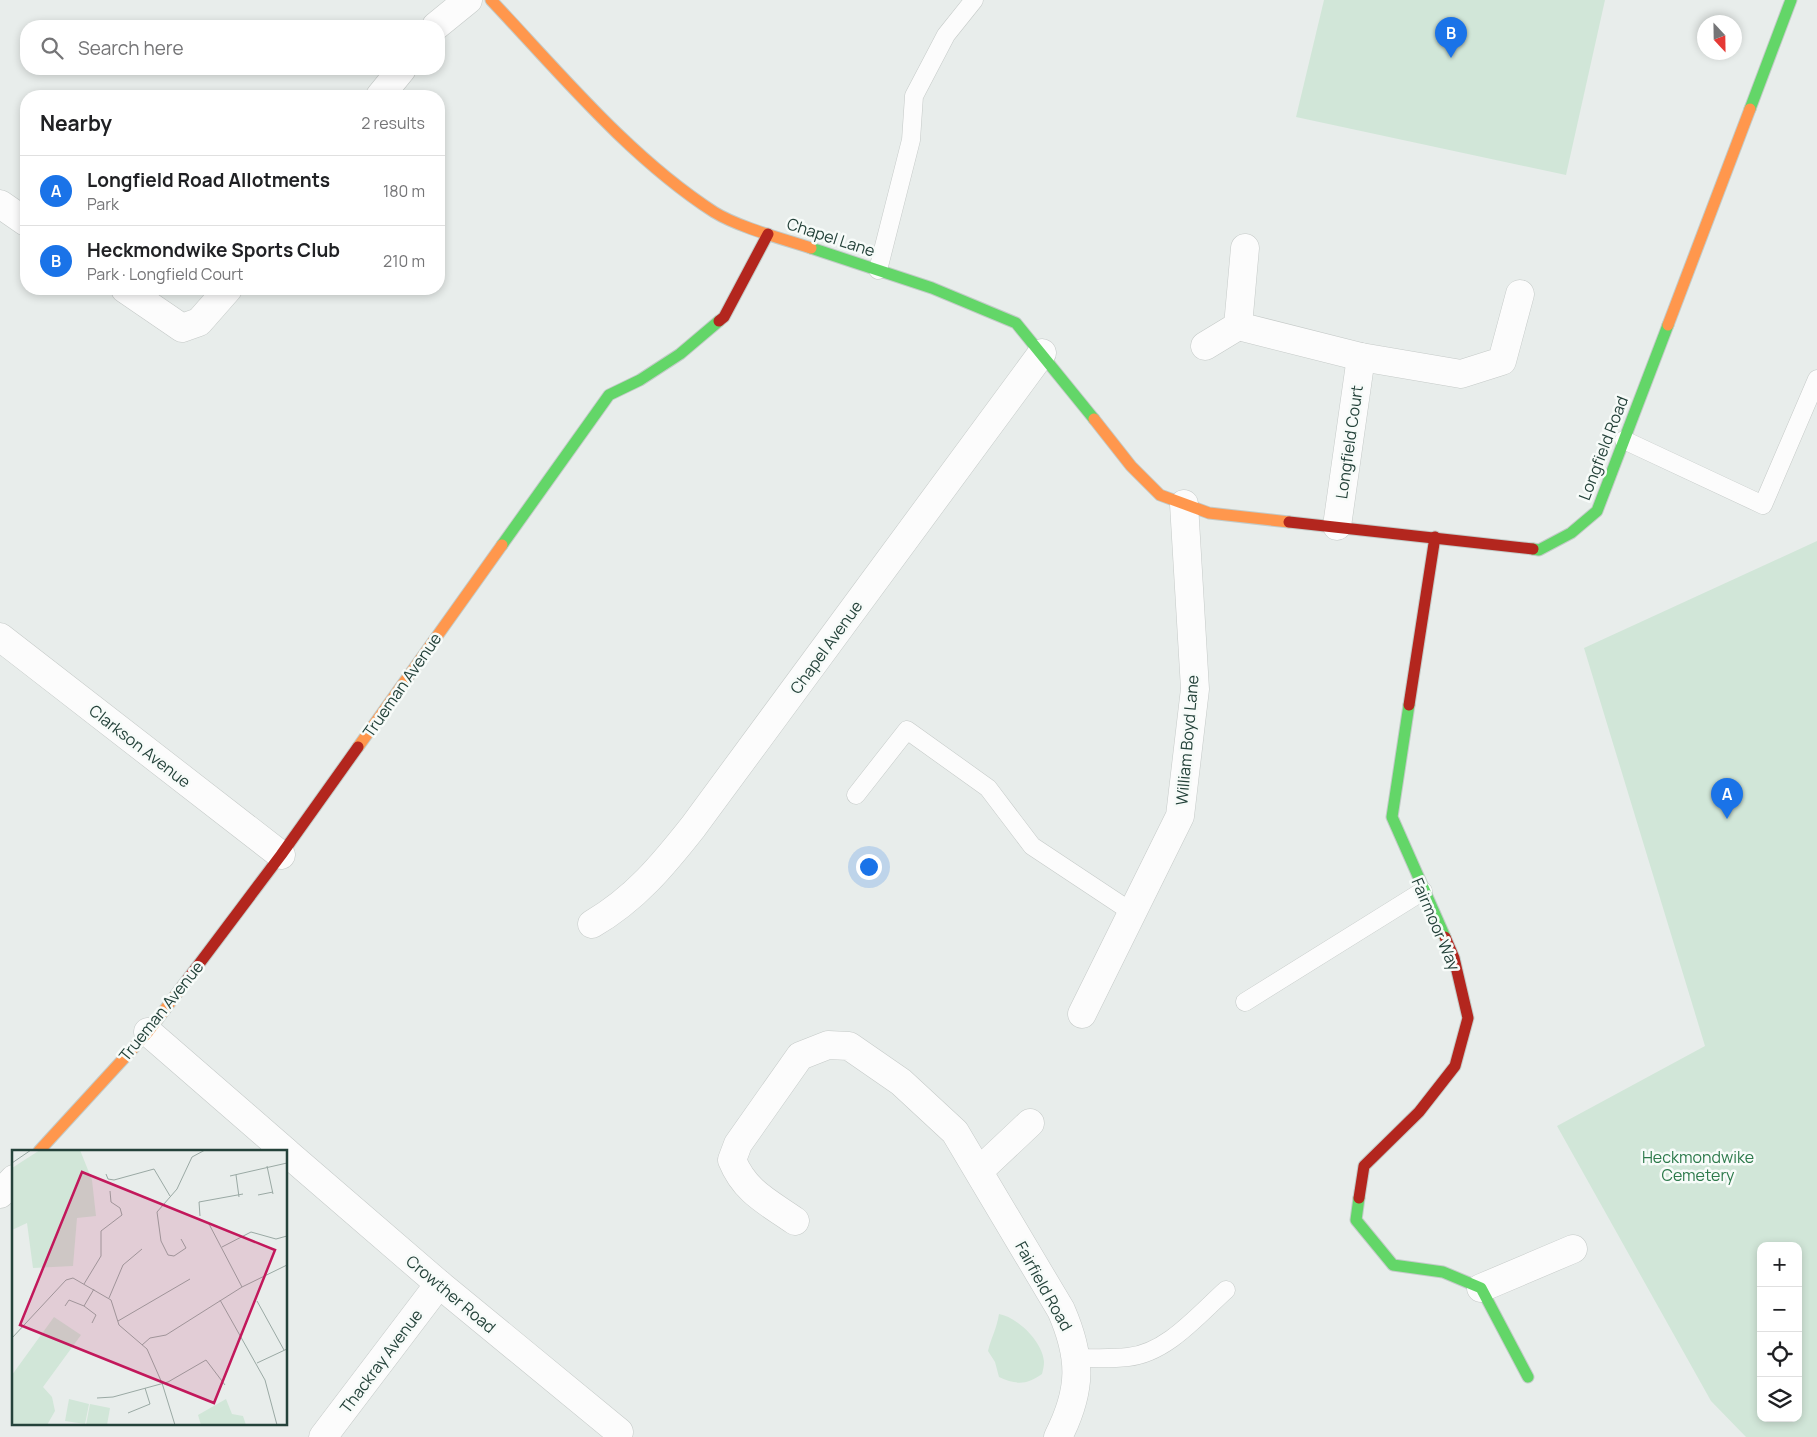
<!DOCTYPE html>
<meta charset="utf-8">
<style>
body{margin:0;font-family:Manrope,sans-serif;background:#f2f2f2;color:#202124}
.controls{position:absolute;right:15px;bottom:15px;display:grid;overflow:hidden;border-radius:10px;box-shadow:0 2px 8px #0003}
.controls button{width:45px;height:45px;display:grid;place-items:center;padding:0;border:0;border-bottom:1px solid #e0e0e0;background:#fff;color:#202124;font:25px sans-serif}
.compass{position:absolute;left:1697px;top:15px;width:45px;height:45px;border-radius:50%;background:#fff;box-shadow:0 2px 8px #0003;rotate:158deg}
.you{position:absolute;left:868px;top:866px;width:18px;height:18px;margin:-12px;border:4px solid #fff;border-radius:50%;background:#1a73e8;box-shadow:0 0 0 8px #1a73e833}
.badge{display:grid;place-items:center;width:32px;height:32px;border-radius:50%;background:#1a73e8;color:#fff;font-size:16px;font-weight:700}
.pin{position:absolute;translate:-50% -41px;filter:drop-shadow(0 1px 2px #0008)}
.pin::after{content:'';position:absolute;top:26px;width:18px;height:15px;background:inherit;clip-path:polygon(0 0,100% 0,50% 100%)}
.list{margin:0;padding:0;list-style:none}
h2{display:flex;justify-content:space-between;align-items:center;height:65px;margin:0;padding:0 20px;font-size:21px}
h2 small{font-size:16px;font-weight:400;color:#757577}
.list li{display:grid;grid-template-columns:32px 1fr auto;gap:15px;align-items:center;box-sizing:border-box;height:70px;padding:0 20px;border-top:1px solid #e0e0e0}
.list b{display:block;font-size:19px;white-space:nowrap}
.list p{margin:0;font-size:16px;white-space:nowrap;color:#757577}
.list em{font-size:16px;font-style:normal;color:#757577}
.icon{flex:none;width:28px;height:28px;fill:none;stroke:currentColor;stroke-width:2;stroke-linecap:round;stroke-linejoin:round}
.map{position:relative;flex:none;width:1817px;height:1437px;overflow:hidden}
.search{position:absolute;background:#fff;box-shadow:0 2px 8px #0003;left:20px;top:20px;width:425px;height:55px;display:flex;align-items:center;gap:12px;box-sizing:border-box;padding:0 18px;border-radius:20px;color:#757577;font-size:19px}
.panel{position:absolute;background:#fff;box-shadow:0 2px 8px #0003;left:20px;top:90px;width:425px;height:205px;border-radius:20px}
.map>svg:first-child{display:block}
.green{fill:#d1e6d8;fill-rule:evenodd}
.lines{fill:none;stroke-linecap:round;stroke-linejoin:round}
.lane-casing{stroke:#c5cac8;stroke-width:19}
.street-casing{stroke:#c5cac8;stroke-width:29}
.fast-casing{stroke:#c3cbc8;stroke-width:13}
.slow-casing{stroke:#c3cbc8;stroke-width:13}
.jam-casing{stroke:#c3cbc8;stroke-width:13}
.lane{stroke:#fcfcfc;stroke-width:18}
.street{stroke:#fcfcfc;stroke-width:28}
.fast{stroke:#63d668;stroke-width:11}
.slow{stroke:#ff974d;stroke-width:11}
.jam{stroke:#b3261e;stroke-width:11}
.labels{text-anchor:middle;stroke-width:5;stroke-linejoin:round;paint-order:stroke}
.street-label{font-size:16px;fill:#24423a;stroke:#f7fbf9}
.park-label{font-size:16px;fill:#2d7a4b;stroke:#f7fbf9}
.inset-road{fill:none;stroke:#9aa9a4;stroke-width:1}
.view{fill:#c2185b;fill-opacity:0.15;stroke:#c2185b;stroke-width:2.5}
.inset-edge{fill:none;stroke:#24423a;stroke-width:2.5}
</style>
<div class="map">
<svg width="1817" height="1437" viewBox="0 0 1817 1437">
<rect width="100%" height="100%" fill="#e8edeb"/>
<g class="green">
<polygon points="1324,0 1605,0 1566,175 1296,117"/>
<path d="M1817,541V1437H1746L1711,1401L1557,1126L1705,1046L1584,648ZM1761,1246H1798V1418H1761Z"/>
<path d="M999,1314C1017,1317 1043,1342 1044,1362C1044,1366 1043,1370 1042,1374C1027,1385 1016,1385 999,1377L995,1362L988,1351C991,1338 997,1328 999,1314Z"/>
</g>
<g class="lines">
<g class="lane-casing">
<g id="lane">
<polyline points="878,270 911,140 914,96 946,35 974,0"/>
<polyline points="1624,440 1763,505 1817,379"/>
<polyline points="856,795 907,730 988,788 1032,846 1133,913"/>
<polyline points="1245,1002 1423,891"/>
<path d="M1077,1358C1094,1358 1111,1359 1128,1357C1167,1353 1198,1315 1226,1290"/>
</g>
</g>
<g class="street-casing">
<g id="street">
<polyline points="436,26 468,0"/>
<polyline points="380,96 402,69"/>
<polyline points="0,204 26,222"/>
<polyline points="1245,248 1238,326 1361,357"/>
<polyline points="125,289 182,328 199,322 228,289"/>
<polyline points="1205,346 1238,326"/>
<polyline points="1337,526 1361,357 1461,374 1502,361 1520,294"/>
<polyline points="0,637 281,855"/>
<path d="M592,924C635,899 663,865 693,827L1042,353"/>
<polyline points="1082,1014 1180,816 1195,689 1184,504"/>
<polyline points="148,1032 285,1151"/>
<polyline points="286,1152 439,1284 619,1432"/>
<polyline points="979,1171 1030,1123"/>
<polyline points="0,1194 14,1179"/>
<path d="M795,1221C768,1202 745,1192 732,1160L738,1144L800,1056L828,1045L849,1046L901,1082L955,1132L1061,1310C1082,1358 1082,1390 1058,1437"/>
<polyline points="1481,1288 1573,1249"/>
<polyline points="323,1437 439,1284"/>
</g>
</g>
<g class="fast-casing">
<g id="fast">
<polyline points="1750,109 1791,0"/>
<polyline points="811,248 932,288 1016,323 1094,419"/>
<polyline points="502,545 609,395 640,380 680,354 719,321"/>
<polyline points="1533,549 1539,550 1571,533 1597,511 1668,325"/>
<polyline points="1409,705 1392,817 1445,937"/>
<polyline points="1359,1198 1356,1220 1393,1265 1443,1272 1481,1288 1528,1377"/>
</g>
</g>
<g class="slow-casing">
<g id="slow">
<path d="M491,0C560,73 629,157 714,212C738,227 783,239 811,248"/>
<polyline points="1668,325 1750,109"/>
<polyline points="1094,419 1131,466 1160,495 1209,513 1289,522"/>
<polyline points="358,747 502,545"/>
<polyline points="39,1151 148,1032 181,988"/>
</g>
</g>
<g class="jam-casing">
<g id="jam">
<polyline points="719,321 724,317 768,234"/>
<polyline points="1289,522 1533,549"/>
<polyline points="1409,705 1435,537"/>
<polyline points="181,988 281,855 358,747"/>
<polyline points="1359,1198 1364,1166 1419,1112 1455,1066 1468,1018 1454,958 1445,937"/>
</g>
</g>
<use href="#lane" class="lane"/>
<use href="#street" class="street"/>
<use href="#fast" class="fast"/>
<use href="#slow" class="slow"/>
<use href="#jam" class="jam"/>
</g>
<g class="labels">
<g class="street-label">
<text transform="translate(831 237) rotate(18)" y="6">Chapel Lane</text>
<text transform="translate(1349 442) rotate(-82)" y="6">Longfield Court</text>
<text transform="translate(1603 448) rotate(-69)" y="6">Longfield Road</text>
<text transform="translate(826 647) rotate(-54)" y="6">Chapel Avenue</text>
<text transform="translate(402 685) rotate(-55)" y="6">Trueman Avenue</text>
<text transform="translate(1187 740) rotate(-85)" y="6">William Boyd Lane</text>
<text transform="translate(140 746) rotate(38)" y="6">Clarkson Avenue</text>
<text transform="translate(1436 924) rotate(67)" y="6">Fairmoor Way</text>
<text transform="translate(161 1011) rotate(-51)" y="6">Trueman Avenue</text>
<text transform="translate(1044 1286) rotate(61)" y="6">Fairfield Road</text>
<text transform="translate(451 1294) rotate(40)" y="6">Crowther Road</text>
<text transform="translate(381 1361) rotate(-53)" y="6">Thackray Avenue</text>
</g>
<g class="park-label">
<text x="1698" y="1163">Heckmondwike<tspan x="1698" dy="18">Cemetery</tspan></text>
</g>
</g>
<g transform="translate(12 1150)">
<rect width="275" height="275" fill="#e8edeb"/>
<path d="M28,0H68L80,30L84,66L65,68L61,116L21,118L15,73L0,80V18ZM42,167L69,185L31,237L40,247L43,261L35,275H0V225ZM57,249L77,254L73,274L53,271ZM214,249L220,264L231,266L234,275H189L186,265ZM78,254L98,258L95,275H74Z" fill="#d1e6d8"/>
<path class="inset-road" d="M0,13L19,0M255,16L261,44M94,24L96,29L102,30L142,19L158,46M224,25L227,47M218,26L275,13M246,45L261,42M188,66L187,52L231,44M197,74L230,137M169,89L174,98L162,106L156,105L149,91L145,62L165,39L180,7L193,0M210,97L239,82L264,89L275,86M72,134L89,106V81L110,65L108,58L99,52L98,41M97,148L111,115L130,99M208,150L253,230L265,275M245,151L272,200M53,156L57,150L72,156L82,139M72,156L84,165L80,173M106,171L178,129M0,188L54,130L61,128L99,150L107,175L135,199L150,233L163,275M130,195L138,188L154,185L230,137L275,115M245,213L275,199M85,248L101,247L156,232L194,210L213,235M116,263L138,254L133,238"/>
<path class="view" d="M70,22L263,100L202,253L8,175Z"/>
<rect width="275" height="275" class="inset-edge"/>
</g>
</svg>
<div class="controls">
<button>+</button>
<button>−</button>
<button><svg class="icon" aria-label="locate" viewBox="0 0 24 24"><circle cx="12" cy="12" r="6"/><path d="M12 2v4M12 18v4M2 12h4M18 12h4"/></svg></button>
<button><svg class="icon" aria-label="layers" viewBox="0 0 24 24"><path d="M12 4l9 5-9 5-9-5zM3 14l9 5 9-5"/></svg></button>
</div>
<svg class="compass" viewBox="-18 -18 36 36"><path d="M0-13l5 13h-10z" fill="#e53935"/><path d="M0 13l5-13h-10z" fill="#757577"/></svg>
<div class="you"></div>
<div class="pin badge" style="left:1727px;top:819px">A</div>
<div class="pin badge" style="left:1451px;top:58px">B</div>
<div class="search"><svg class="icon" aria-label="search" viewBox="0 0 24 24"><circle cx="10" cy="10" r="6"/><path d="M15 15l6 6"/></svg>Search here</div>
<section class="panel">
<h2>Nearby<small>2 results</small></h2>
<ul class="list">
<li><span class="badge">A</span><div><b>Longfield Road Allotments</b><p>Park</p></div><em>180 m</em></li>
<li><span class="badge">B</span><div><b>Heckmondwike Sports Club</b><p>Park · Longfield Court</p></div><em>210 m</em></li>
</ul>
</section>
</div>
